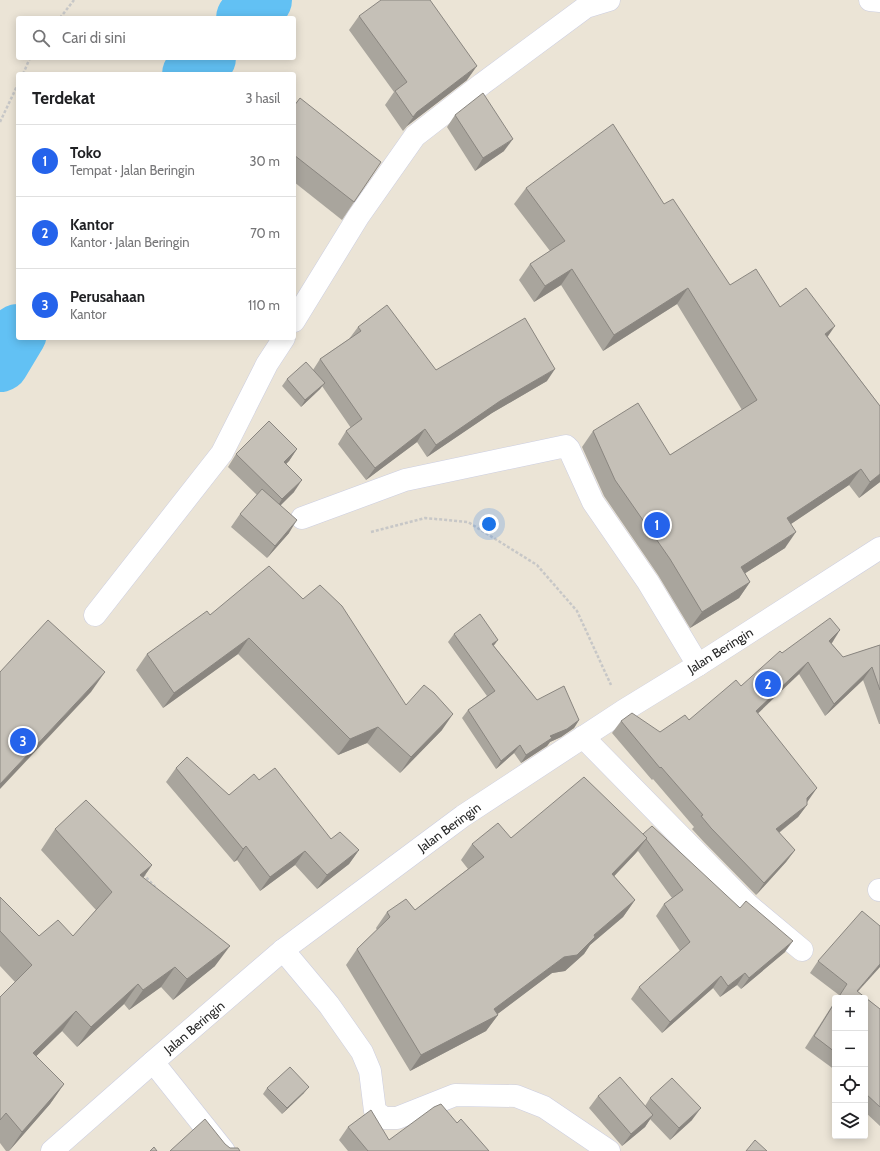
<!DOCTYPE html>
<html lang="id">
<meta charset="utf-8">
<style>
body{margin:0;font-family:Cabin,sans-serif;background:#f2f2f2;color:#202124}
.controls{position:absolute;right:12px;bottom:12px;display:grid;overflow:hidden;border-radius:4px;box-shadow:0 2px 10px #0003}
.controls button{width:36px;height:36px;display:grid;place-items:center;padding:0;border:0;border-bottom:1px solid #e0e0e0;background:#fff;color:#202124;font:20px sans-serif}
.you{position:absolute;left:489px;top:524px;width:14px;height:14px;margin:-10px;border:3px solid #fff;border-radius:50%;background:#1a73e8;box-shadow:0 0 0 6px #1a73e833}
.badge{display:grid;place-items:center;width:26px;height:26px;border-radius:50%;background:#2563eb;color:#fff;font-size:13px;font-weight:700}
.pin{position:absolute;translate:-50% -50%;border:2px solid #fff;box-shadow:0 1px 4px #0006}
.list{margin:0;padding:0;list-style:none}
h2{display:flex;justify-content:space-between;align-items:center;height:52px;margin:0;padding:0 16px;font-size:17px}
h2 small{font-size:13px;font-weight:400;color:#757577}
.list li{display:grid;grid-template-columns:26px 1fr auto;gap:12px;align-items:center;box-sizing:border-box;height:72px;padding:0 16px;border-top:1px solid #e0e0e0}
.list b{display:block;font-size:15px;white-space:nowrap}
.list p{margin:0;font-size:13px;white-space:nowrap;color:#757577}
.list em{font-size:13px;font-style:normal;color:#757577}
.icon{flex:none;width:22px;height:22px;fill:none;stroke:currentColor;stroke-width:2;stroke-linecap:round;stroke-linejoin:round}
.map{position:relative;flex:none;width:880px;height:1151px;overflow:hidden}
.search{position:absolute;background:#fff;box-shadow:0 2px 10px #0003;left:16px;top:16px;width:280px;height:44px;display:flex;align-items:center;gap:10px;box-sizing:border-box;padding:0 14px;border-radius:4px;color:#757577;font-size:15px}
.panel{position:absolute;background:#fff;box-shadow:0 2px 10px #0003;left:16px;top:72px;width:280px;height:268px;border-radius:4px}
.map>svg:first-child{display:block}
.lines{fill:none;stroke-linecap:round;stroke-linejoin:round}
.river{stroke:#62c1f4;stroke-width:58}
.minor-casing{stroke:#cccee1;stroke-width:23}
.path{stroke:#c7c7c7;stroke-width:2.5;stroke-dasharray:3 2;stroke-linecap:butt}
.minor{stroke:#fff;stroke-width:22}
.wall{fill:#a9a59d}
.shaded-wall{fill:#8a8680}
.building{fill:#c5c0b7;stroke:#8a8680}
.labels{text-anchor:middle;stroke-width:3;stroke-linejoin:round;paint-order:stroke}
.street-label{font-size:13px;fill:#272727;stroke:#fff}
</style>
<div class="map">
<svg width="880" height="1151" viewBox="0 0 880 1151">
<rect width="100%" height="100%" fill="#ebe4d6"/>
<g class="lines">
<g class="river">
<polyline points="245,18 263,0"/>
<polyline points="191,74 207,58"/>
<polyline points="0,363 18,333"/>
</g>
<g class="minor-casing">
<g id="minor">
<polyline points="870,0 880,1"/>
<polyline points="294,321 358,217 415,136 482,84 586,7 609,0"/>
<polyline points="302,518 405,480 566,446 569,449 593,502 648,582 698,665"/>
<polyline points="95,615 222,453 267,364 284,338"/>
<polyline points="583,737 747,904 802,950"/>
<polyline points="879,890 880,890"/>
<polyline points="283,950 329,1005 362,1052 370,1071 375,1111 384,1118 397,1118 455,1095 516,1096 544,1107 609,1151"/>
<polyline points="153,1062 224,1151"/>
<polyline points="52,1151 153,1062 283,950 463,816 623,711 698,665 880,548"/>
</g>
</g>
<g class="path">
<polyline points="60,18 74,0"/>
<polyline points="23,74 30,58"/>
<polyline points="0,122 18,84"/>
<polyline points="371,532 425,518 468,522 537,565 577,611 611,685"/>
<polyline points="143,874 157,889"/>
</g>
<use href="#minor" class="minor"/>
</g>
<g class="wall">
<polygon points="359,16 467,80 407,126 403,131 385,105 394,92 349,30"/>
<polygon points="294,106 381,162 342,220 294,182"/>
<polygon points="455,115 504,151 475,171 447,127"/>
<polygon points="526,188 664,204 730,285 780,307 828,337 880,406 880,482 859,498 849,485 791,524 785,548 745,573 750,582 739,598 690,628 658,575 604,496 582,447 593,431 670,455 742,410 677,304 603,351 561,285 534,302 519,280 530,264 550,251 514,204"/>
<polygon points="358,327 436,370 547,381 492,413 427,457 417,442 366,480 338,444 346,431 351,428 322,386 320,389 301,407 282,386 287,379 313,370 320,359 349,339"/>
<polygon points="297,449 289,461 286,464 294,492 280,505 289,533 267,558 231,527 240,514 257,495 228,467 236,454"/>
<polygon points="210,615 406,705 442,730 400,773 367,743 338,755 238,654 163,708 136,670 147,654"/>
<polygon points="454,634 494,646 537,700 579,720 574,728 561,737 550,742 547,746 521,763 514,753 496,769 462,718 468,710 487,696 448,642"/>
<polygon points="831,643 843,657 880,645 880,724 879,724 863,680 825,716 799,674 757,713 807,802 807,805 798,817 779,833 795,850 786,862 756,895 703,841 692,829 694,827 653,779 652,780 612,733 621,721 660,732 689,720 741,686 782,653"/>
<polygon points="176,768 229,795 259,780 331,839 359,850 349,864 317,889 295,865 260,891 237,860 234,862 166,782"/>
<polygon points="55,829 152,865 143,878 215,966 173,1000 161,987 129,1010 124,1004 77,1047 62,1031 36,1056 64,1084 50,1104 9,1151 6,1151 0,1143 0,997 15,982 0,966 0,897 39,936 73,936 96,910 41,850"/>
<polygon points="643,834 785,952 741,989 737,985 720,997 713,988 662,1033 631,999 639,987 680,951 656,916 664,904 672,898 638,851 635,854 614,876 635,900 623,917 590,945 584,954 565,971 552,973 497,1014 498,1015 486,1031 410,1071 346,965 357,949 377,930 376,928 387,912 415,910 468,869 461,860 472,844 511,838"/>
<polygon points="818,961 880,1009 880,1126 865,1112 865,998 837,998 839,995 810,973"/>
<polygon points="835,1001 835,1070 805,1048"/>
<polygon points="267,1088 304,1093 282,1114 263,1094"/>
<polygon points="598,1096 645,1106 650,1098 692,1120 670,1140 650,1119 645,1127 622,1146 589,1108"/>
<polygon points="457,1123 489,1151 348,1151 339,1140 348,1127 389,1140"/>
</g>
<g class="shaded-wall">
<polygon points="477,66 467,80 407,126 403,131 417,112"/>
<polygon points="513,139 504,151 475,171 483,158"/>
<polygon points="572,269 561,285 534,302 545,286"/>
<polygon points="688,288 677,304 603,351 614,335"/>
<polygon points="835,326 824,342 825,334"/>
<polygon points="555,369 547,381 492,413 427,457 436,445 500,401"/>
<polygon points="325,383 320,389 301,407 305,400"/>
<polygon points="425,429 417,442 366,480 375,468"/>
<polygon points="297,449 289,461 276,474 284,462"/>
<polygon points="861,469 849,485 776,534 787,518"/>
<polygon points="880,474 880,482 859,498 870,482"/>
<polygon points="302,480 294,492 274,512 282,499"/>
<polygon points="297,520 289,533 267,558 275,546"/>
<polygon points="796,532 785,548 730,583 741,567"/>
<polygon points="750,582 739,598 690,628 702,612"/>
<polygon points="840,630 832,643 820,654 829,641"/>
<polygon points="249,638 238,654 163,708 174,693"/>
<polygon points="498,640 492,648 492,644"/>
<polygon points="808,662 799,674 747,724 756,711"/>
<polygon points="872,667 863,680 825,716 834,704"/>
<polygon points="105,672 91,692 0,789 0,784"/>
<polygon points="453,714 442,730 400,773 411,757"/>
<polygon points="579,720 574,728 561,737 550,742 547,746 521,763 526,755 550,736"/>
<polygon points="378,727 367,743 338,755 350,739"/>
<polygon points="520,745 514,753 496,769 501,761"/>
<polygon points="817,788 808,801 798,811 807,798"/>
<polygon points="807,805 798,817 767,842 776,829"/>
<polygon points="647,838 635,854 601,890 612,874"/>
<polygon points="246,846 237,860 234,862 243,849"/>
<polygon points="359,850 349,864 317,889 327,875"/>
<polygon points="795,850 786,862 756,895 764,883"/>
<polygon points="305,851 295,865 260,891 270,877"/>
<polygon points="152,865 138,885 140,875"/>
<polygon points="635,900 623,917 590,945 584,954 565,971 552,973 495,1016 498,1015 486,1031 410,1071 421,1055 494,1009 564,957 594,935"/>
<polygon points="793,941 785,952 741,989 749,978"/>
<polygon points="230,946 215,966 173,1000 187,979"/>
<polygon points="880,964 880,967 852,998 857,991"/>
<polygon points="175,967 161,987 129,1010 143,990"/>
<polygon points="745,973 737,985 720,997 728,986"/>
<polygon points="721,976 713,988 662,1033 670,1022"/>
<polygon points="138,984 124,1004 77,1047 91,1027"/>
<polygon points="76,1011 62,1031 19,1073 33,1053"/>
<polygon points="64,1084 50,1104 9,1151 22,1132"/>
<polygon points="309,1087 304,1093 282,1114 287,1108"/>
<polygon points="701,1108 692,1120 670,1140 679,1128"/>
<polygon points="653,1115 645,1127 622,1146 631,1134"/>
</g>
<g class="building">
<polygon points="381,0 430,0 477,66 417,112 413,117 395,91 407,82 359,16"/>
<polygon points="483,93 513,139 483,158 455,115"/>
<polygon points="300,98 381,162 354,202 294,155 294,106"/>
<polygon points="613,124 664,204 673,199 730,285 756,269 780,307 806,288 835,326 825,334 880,406 880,474 870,482 861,469 787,518 796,532 741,567 750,582 702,612 670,559 615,480 593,431 638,403 670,455 757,400 688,288 614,335 572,269 545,286 530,264 565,241 526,188"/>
<polygon points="387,305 436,370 525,318 555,369 500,401 436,445 425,429 375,468 346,431 362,419 320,359 361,331 358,327"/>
<polygon points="306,362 325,383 305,400 287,379"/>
<polygon points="269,421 297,449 284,462 302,480 282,499 236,454"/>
<polygon points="262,489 297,520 275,546 240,514"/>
<polygon points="269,566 303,599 320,585 342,606 406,705 424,685 434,693 453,714 411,757 378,727 350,739 249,638 174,693 147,654 207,611 210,615"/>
<polygon points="480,614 498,640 492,644 537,700 564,686 579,720 567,729 550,736 552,738 526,755 520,745 501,761 468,710 495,691 454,634"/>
<polygon points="830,618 840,630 829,641 843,657 880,645 880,690 872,667 834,704 808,662 756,711 817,788 807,798 807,805 776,829 795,850 764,883 711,828 701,816 703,815 661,767 660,768 621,721 632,713 660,732 685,715 689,720 736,680 741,686 780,651 782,653"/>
<polygon points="48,620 105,672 0,784 0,672"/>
<polygon points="187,757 229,795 254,774 259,780 275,768 331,839 340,832 359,850 327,875 305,851 270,877 246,846 243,849 176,768"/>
<polygon points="584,777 647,838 612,874 635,900 594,935 595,937 577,955 564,957 494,1009 498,1015 421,1055 357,949 390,917 387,912 406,899 415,910 484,857 472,844 498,823 511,838"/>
<polygon points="86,800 152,865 140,875 230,946 187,979 175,967 143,990 138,984 91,1027 76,1011 33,1053 64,1084 22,1132 6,1113 0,1120 0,997 32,965 0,931 0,897 39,936 58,920 73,936 112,892 55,829"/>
<polygon points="652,826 740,908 746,901 793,941 749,978 745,973 728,986 721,976 670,1022 639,987 690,942 664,904 683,890 646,839 647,838 643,834"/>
<polygon points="862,911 880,926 880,964 857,991 880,1009 880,1107 865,1093 865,998 838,998 847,984 818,961"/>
<polygon points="835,1002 835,1052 814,1036"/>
<polygon points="290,1067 309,1087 287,1108 267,1088"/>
<polygon points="620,1077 653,1115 631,1134 598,1096"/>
<polygon points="672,1078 701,1108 679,1128 650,1098"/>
<polygon points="441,1104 457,1123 461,1119 489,1151 368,1151 348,1127 371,1110 389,1140 434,1107"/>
<polygon points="205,1119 225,1144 230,1148 238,1148 240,1151 170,1151"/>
<polygon points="755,1140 767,1151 746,1151"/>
<polygon points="154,1147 157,1151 150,1151"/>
</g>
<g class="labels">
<g class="street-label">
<text transform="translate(720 650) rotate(-32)" y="5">Jalan Beringin</text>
<text transform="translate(449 827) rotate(-36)" y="5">Jalan Beringin</text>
<text transform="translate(194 1027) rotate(-40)" y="5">Jalan Beringin</text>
</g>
</g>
</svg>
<div class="controls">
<button>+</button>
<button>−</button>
<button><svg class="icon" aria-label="locate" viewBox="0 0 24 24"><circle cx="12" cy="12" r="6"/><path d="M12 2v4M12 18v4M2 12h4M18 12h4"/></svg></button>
<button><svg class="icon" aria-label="layers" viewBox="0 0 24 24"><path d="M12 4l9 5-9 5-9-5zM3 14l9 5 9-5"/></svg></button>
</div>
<div class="you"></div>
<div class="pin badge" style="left:657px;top:525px">1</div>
<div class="pin badge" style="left:768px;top:684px">2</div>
<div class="pin badge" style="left:23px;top:741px">3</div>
<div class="search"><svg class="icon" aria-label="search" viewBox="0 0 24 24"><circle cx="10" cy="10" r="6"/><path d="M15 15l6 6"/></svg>Cari di sini</div>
<section class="panel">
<h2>Terdekat<small>3 hasil</small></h2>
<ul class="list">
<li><span class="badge">1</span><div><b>Toko</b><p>Tempat · Jalan Beringin</p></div><em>30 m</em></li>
<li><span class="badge">2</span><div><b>Kantor</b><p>Kantor · Jalan Beringin</p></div><em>70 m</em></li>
<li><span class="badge">3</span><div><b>Perusahaan</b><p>Kantor</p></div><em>110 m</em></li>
</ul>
</section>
</div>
